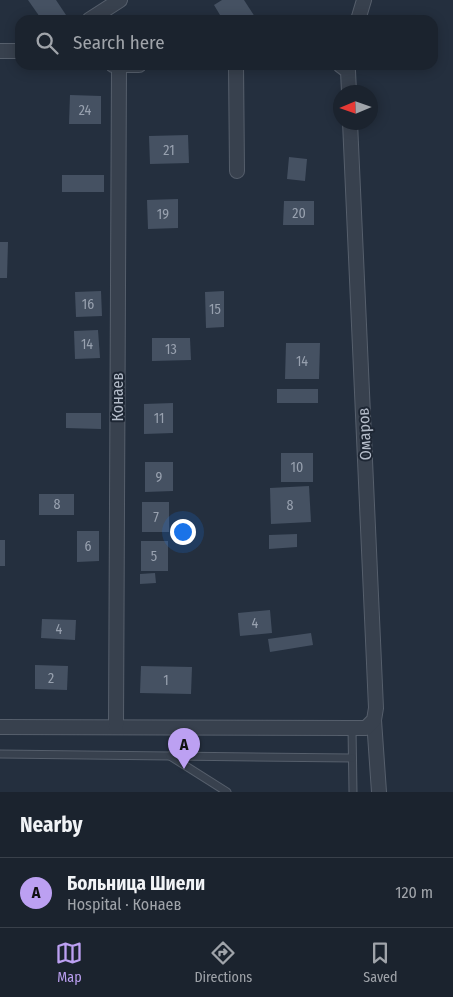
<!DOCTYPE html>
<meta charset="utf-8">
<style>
body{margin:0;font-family:"Fira Sans Condensed",sans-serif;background:#282f3a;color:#f1f3f6}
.compass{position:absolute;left:333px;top:85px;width:45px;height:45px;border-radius:50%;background:#1b232e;box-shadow:0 2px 12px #0003;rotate:268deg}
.you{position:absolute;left:182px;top:531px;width:18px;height:18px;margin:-12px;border:4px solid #fff;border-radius:50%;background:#1a73e8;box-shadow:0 0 0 8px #1a73e833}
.badge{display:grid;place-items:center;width:32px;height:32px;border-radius:50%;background:#bca0f2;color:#111;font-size:16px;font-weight:700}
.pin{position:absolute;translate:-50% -41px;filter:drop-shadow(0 1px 2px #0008)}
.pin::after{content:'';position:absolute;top:26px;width:18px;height:15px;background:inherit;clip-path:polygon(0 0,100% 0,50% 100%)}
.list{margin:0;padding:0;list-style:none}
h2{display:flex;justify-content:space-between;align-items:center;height:65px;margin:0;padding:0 20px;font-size:21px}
h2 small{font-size:16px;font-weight:400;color:#a0a4aa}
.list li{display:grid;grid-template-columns:32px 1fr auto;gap:15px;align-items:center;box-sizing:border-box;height:70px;padding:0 20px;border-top:1px solid #39404a}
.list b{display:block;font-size:19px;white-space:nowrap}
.list p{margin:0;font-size:16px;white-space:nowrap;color:#a0a4aa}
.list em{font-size:16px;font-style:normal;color:#a0a4aa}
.icon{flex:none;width:28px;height:28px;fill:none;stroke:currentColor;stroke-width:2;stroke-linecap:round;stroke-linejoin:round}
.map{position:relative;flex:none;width:453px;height:792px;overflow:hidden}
.search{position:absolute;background:#1b232e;box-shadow:0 2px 12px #0003;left:15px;right:15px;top:15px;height:55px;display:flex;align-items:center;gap:12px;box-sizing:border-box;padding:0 18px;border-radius:15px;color:#a0a4aa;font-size:19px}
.sheet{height:135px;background:#1b232e}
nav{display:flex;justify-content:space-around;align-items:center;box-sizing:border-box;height:70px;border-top:1px solid #39404a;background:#1b232e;font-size:14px;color:#a0a4aa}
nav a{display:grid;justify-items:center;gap:2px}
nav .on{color:#bca0f2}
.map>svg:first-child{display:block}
.building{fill:#455162}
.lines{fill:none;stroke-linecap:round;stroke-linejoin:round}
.lane-casing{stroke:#565f6c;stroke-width:9}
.street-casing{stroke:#565f6c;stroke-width:16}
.lane{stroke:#38414e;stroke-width:7}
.street{stroke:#38414e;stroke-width:14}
.labels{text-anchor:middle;stroke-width:4;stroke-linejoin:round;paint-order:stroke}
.number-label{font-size:14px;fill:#98a1af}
.street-label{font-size:16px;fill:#b4bcc9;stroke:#1d2633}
</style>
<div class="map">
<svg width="453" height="792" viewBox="0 0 453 792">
<rect width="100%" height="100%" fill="#242f3e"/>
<g class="building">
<polygon points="28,0 56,0 66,15 58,20 42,20"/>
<polygon points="222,0 244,0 255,17 251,20 223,20 214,5"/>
<polygon points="70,95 101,96 101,124 69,124"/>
<polygon points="188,135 189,163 150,164 149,136"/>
<polygon points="289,157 307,159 305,181 287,179"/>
<rect x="62" y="175" width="42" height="17"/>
<polygon points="178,199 178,228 148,229 147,200"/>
<polygon points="284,201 314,201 314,225 283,225"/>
<polygon points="0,242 8,242 7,278 0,278"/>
<polygon points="101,291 102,316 76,317 75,292"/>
<polygon points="224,291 224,327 206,328 205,292"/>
<polygon points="98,330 100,358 75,359 74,331"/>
<polygon points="152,338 190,338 191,360 152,361"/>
<polygon points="286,343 320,343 319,379 285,379"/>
<rect x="277" y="389" width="41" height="14"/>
<polygon points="173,403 173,433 144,434 144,404"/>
<polygon points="66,413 101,413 101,429 66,428"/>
<rect x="281" y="453" width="32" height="29"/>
<polygon points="145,462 173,462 173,491 145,492"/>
<polygon points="309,486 311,522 271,524 270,488"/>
<rect x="39" y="494" width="35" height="21"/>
<rect x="142" y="502" width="27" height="30"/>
<polygon points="77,531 99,531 99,561 77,562"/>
<polygon points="297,534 297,547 269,549 269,535"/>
<rect x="0" y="540" width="5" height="26"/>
<rect x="141" y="541" width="27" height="30"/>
<polygon points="155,573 156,583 140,584 140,574"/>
<polygon points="270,610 272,633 240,636 238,613"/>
<polygon points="42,619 76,620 75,640 41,638"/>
<polygon points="311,633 313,645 270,652 268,639"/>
<polygon points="35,665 68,666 67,690 35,689"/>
<polygon points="141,666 192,667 191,694 140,693"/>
</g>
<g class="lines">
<g class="lane-casing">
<g id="lane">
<polyline points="352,728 353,792"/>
<polyline points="0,754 352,758"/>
<polyline points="170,756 227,792"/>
</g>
</g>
<g class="street-casing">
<g id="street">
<polyline points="89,20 120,0"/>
<polyline points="358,20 364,0"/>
<polyline points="0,51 20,51"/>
<polyline points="113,65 139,65"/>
<polyline points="236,65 237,171"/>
<polyline points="340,65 348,71 349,92"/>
<polyline points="374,720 379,792"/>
<polyline points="0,727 352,728 366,728 374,720 376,708 350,122"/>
<polyline points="116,727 119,66"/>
</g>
</g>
<use href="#lane" class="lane"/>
<use href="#street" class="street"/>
</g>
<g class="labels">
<g class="number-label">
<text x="85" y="115">24</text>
<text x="169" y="155">21</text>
<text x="299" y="218">20</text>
<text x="163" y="219">19</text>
<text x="88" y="309">16</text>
<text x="215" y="314">15</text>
<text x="87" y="349">14</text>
<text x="171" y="354">13</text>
<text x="302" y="366">14</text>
<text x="159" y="423">11</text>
<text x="297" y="472">10</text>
<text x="159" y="482">9</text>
<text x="57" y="509">8</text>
<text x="290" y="510">8</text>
<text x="156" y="522">7</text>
<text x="88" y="551">6</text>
<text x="154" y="561">5</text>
<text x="255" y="628">4</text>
<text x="59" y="634">4</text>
<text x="51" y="683">2</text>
<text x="166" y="685">1</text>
</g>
<g class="street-label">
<text transform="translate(117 397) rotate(-90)" y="6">Конаев</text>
<text transform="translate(364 434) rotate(-93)" y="6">Омаров</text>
</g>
</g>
</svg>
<svg class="compass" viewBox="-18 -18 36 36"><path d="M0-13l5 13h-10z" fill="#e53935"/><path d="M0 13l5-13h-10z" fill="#a0a4aa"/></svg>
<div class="you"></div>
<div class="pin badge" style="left:184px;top:769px">A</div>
<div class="search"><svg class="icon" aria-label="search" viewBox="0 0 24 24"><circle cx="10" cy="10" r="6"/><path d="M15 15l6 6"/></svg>Search here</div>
</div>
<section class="sheet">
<h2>Nearby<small></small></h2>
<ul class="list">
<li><span class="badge">A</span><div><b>Больница Шиели</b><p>Hospital · Конаев</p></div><em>120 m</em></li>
</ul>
</section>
<nav>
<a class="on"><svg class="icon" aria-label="map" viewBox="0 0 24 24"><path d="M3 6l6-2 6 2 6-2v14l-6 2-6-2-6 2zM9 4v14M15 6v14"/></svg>Map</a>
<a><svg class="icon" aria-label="directions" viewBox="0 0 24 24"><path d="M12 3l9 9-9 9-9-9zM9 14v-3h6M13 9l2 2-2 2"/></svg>Directions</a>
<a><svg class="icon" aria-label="saved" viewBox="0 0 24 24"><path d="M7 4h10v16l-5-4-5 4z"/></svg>Saved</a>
</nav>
